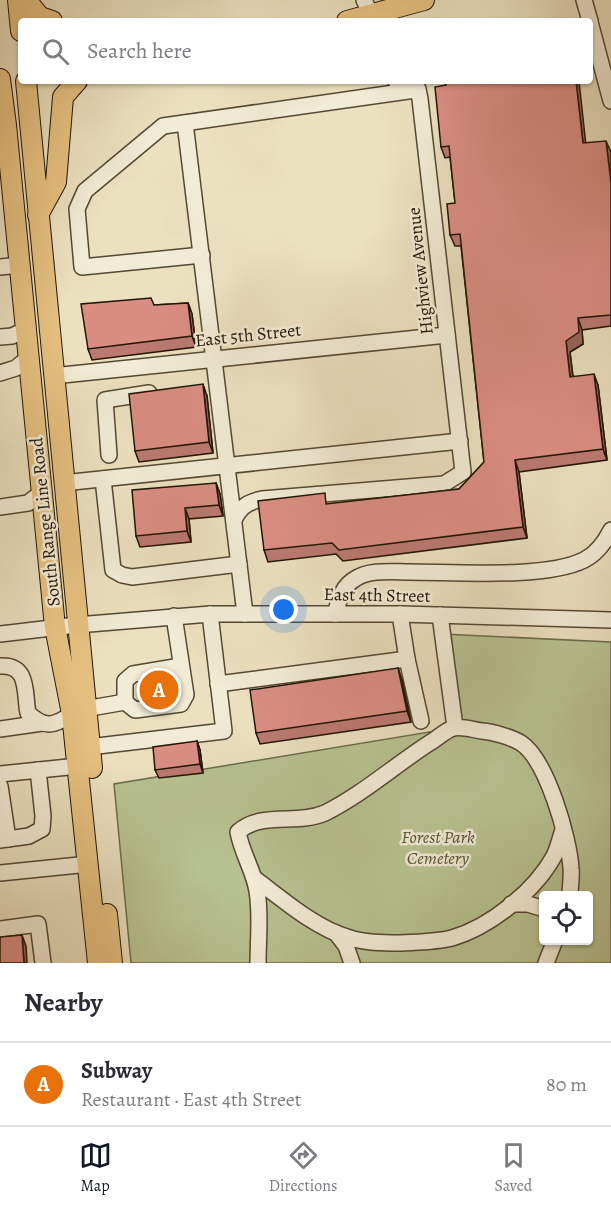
<!DOCTYPE html>
<meta charset="utf-8">
<style>
body{margin:0;font-family:Alegreya,serif;background:#f2f2f3;color:#2b2b33}
.controls{position:absolute;right:18px;bottom:18px;display:grid;overflow:hidden;border-radius:6px;box-shadow:0 2px 4px #0004}
.controls button{width:54px;height:54px;display:grid;place-items:center;padding:0;border:0;border-bottom:2px solid #e1e1e2;background:#fff;color:#2b2b33;font:30px sans-serif}
.you{position:absolute;left:284px;top:610px;width:21px;height:21px;margin:-15px;border:4px solid #fff;border-radius:50%;background:#1a73e8;box-shadow:0 0 0 9px #1a73e833}
.badge{display:grid;place-items:center;width:39px;height:39px;border-radius:50%;background:#111827;color:#fff;font-size:20px;font-weight:700}
.pin{position:absolute;translate:-50% -50%;border:3px solid #fff;box-shadow:0 2px 6px #0006}
.list{margin:0;padding:0;list-style:none}
h2{display:flex;justify-content:space-between;align-items:center;height:78px;margin:0;padding:0 24px;font-size:26px}
h2 small{font-size:20px;font-weight:400;color:#7c7c81}
.list li{display:grid;grid-template-columns:39px 1fr auto;gap:18px;align-items:center;box-sizing:border-box;height:84px;padding:0 24px;border-top:2px solid #e1e1e2}
.list b{display:block;font-size:22px;white-space:nowrap}
.list p{margin:0;font-size:20px;white-space:nowrap;color:#7c7c81}
.list em{font-size:20px;font-style:normal;color:#7c7c81}
.icon{flex:none;width:33px;height:33px;fill:none;stroke:currentColor;stroke-width:2;stroke-linecap:round;stroke-linejoin:round}
.map{position:relative;flex:none;width:611px;height:963px;overflow:hidden}
.search{position:absolute;background:#fff;box-shadow:0 2px 4px #0004;left:18px;right:18px;top:18px;height:66px;display:flex;align-items:center;gap:15px;box-sizing:border-box;padding:0 21px;border-radius:6px;color:#7c7c81;font-size:22px}
.sheet{height:162px;background:#fff}
nav{display:flex;justify-content:space-around;align-items:center;box-sizing:border-box;height:84px;border-top:2px solid #e1e1e2;background:#fff;font-size:16px;color:#7c7c81}
nav a{display:grid;justify-items:center;gap:3px}
nav .on{color:#111827}
.map>svg:first-child{display:block}
.green{fill:#b8c291;stroke:#6c6c4a;stroke-width:1.5;fill-rule:evenodd}
.lines{fill:none;stroke-linecap:round;stroke-linejoin:round}
.minor-casing{stroke:#544833;stroke-width:18}
.major-casing{stroke:#211504;stroke-width:22}
.minor{stroke:#f2ebd5;stroke-width:15}
.major{stroke:#e6c080;stroke-width:20}
.wall{fill:#bb7971;stroke:#211504;stroke-width:1.5}
.shaded-wall{fill:#99635c;stroke:#211504;stroke-width:1.5}
.building{fill:#da8d83;stroke:#211504;stroke-width:1.5}
.labels{text-anchor:middle;stroke-width:5;stroke-linejoin:round;paint-order:stroke}
.street-label{font-size:18px;fill:#211504;stroke:#f2ebd5}
.park-label{font-size:18px;font-style:italic;fill:#565235;stroke:#f2ebd5}
</style>
<div class="map">
<svg width="611" height="963" viewBox="0 0 611 963">
<rect width="100%" height="100%" fill="#ebe0bf"/>
<filter id="stains"><feTurbulence type="fractalNoise" baseFrequency=".00333" numOctaves="4"/><feColorMatrix values="0 0 0 0 .2 0 0 0 0 .09 0 0 0 0 .02 0 0 0 .5 -.17"/></filter>
<radialGradient id="worn" r=".72"><stop offset=".6" stop-color="#630" stop-opacity="0"/><stop offset="1" stop-color="#630" stop-opacity=".3"/></radialGradient>
<path class="green" d="M442,634L611,642V963H131L114,784L454,728ZM544,896H588V940H544Z"/>
<g class="lines">
<g class="minor-casing">
<g id="minor">
<polyline points="364,0 374,21"/>
<polyline points="584,0 590,21"/>
<polyline points="590,22 611,101"/>
<polyline points="185,123 245,614"/>
<polyline points="202,255 82,267 77,209 85,191 163,126 415,90"/>
<polyline points="0,267 20,265"/>
<polyline points="0,337 12,336 25,330"/>
<polyline points="0,373 16,368 29,357"/>
<polyline points="53,376 447,335"/>
<polyline points="109,455 105,400 149,393"/>
<polyline points="103,479 113,570 122,575 132,577 239,564"/>
<polyline points="63,483 460,441"/>
<polyline points="0,507 28,503 41,493"/>
<path d="M234,520C240,507 248,502 262,499L444,484L463,472L420,99L418,89L396,81"/>
<path d="M335,614C339,601 342,586 355,579C369,569 393,572 409,572C454,572 546,579 584,560C596,554 605,542 611,530"/>
<polyline points="440,615 455,727"/>
<polyline points="0,634 77,625 210,614 400,614 611,620"/>
<polyline points="407,659 421,721"/>
<path d="M0,666C30,664 24,694 28,713C45,729 54,726 72,714"/>
<polyline points="218,684 407,659 400,614"/>
<polyline points="125,702 125,681 133,674 181,666"/>
<polyline points="85,709 125,702 135,710 181,704 186,695 174,616"/>
<polyline points="0,729 42,723"/>
<polyline points="89,747 224,731 210,614"/>
<polyline points="0,774 78,766"/>
<polyline points="0,786 8,839"/>
<polyline points="0,840 29,836 42,829 43,816 38,770"/>
<polyline points="0,873 89,864"/>
<path d="M254,878C281,898 315,928 347,937C364,943 383,943 401,943C418,942 436,942 452,938C490,927 535,891 554,856C558,848 560,838 563,830"/>
<polyline points="511,904 528,904 544,909"/>
<polyline points="0,929 38,924 43,963"/>
<polyline points="336,933 346,946 352,963"/>
<path d="M258,963C258,940 261,914 257,891C254,871 242,854 238,832C261,811 297,825 325,813C363,794 395,765 431,742C438,738 447,729 454,728C462,726 474,730 482,731C493,732 511,737 521,743C547,760 569,838 571,868C572,877 570,887 570,896"/>
<polyline points="546,963 555,940"/>
</g>
</g>
<g class="major-casing">
<g id="major">
<polyline points="18,0 21,31"/>
<polyline points="26,0 40,17 52,21"/>
<polyline points="347,21 424,0"/>
<polyline points="0,79 6,125 55,627 72,714 98,963"/>
<polyline points="26,81 92,768"/>
<polyline points="38,215 56,182 63,97 77,81"/>
<polyline points="107,914 112,963"/>
</g>
</g>
<use href="#minor" class="minor"/>
<use href="#major" class="major"/>
</g>
<g class="wall">
<polygon points="446,85 586,143 611,152 611,326 582,330 583,344 570,352 573,376 598,385 607,460 519,472 527,538 343,561 336,554 268,562 264,550 329,504 459,489 484,462 461,246 455,246 450,235 455,203 450,157 445,158 441,147"/>
<polygon points="188,303 192,314 196,347 92,360 88,349 154,305"/>
<polygon points="207,396 213,453 139,462 135,451"/>
<polygon points="216,483 220,494 223,516 189,519 191,542 140,547 136,536"/>
<polygon points="398,668 402,680 411,722 260,744 256,733"/>
<polygon points="172,674 174,680 175,695 145,699 143,693"/>
<polygon points="197,741 200,750 203,773 159,778 155,770"/>
</g>
<g class="shaded-wall">
<polygon points="576,81 579,81 587,155 583,143"/>
<polygon points="606,141 611,152 611,183"/>
<polygon points="188,303 192,314 196,347 192,336"/>
<polygon points="578,318 582,330 583,344 570,352 574,388 570,377 566,341"/>
<polygon points="594,374 598,385 607,460 603,449"/>
<polygon points="203,384 207,396 213,453 209,442"/>
<polygon points="515,460 519,472 527,538 523,527"/>
<polygon points="216,483 220,494 223,516 219,505"/>
<polygon points="185,508 189,519 191,542 187,531"/>
<polygon points="398,668 402,680 411,722 407,711"/>
<polygon points="172,674 174,680 175,695 173,689"/>
<polygon points="197,741 200,750 203,773 200,764"/>
<polygon points="22,935 26,946 27,963 24,963"/>
</g>
<g class="building">
<polygon points="445,81 576,81 583,143 606,141 611,183 611,315 578,318 579,332 566,341 570,377 594,374 603,449 515,460 523,527 339,550 332,543 264,550 258,501 325,493 326,504 459,489 484,462 460,234 450,235 447,204 455,203 449,146 441,147 435,87 446,85"/>
<polygon points="151,298 154,305 188,303 192,336 88,349 81,304"/>
<polygon points="203,384 209,442 135,451 129,394"/>
<polygon points="216,483 219,505 185,508 187,531 136,536 132,490"/>
<polygon points="398,668 407,711 256,733 250,690"/>
<polygon points="172,674 173,689 143,693 141,678"/>
<polygon points="197,741 200,764 155,770 153,747"/>
<polygon points="22,935 24,963 0,963 0,937"/>
</g>
<g class="labels">
<g class="street-label">
<text transform="translate(420 271) rotate(-96)" y="6">Highview Avenue</text>
<text transform="translate(248 335) rotate(-6)" y="6">East 5th Street</text>
<text transform="translate(45 522) rotate(-96)" y="6">South Range Line Road</text>
<text transform="translate(377 595) rotate(1)" y="6">East 4th Street</text>
</g>
<g class="park-label">
<text x="438" y="843">Forest Park<tspan x="438" dy="21">Cemetery</tspan></text>
</g>
</g>
<rect width="100%" height="100%" filter="url(#stains)"/>
<rect width="100%" height="100%" fill="url(#worn)"/>
</svg>
<div class="controls">
<button><svg class="icon" aria-label="locate" viewBox="0 0 24 24"><circle cx="12" cy="12" r="6"/><path d="M12 2v4M12 18v4M2 12h4M18 12h4"/></svg></button>
</div>
<div class="you"></div>
<div class="pin badge" style="left:159px;top:690px;background:#e8710a">A</div>
<div class="search"><svg class="icon" aria-label="search" viewBox="0 0 24 24"><circle cx="10" cy="10" r="6"/><path d="M15 15l6 6"/></svg>Search here</div>
</div>
<section class="sheet">
<h2>Nearby<small></small></h2>
<ul class="list">
<li><span class="badge" style="background:#e8710a">A</span><div><b>Subway</b><p>Restaurant · East 4th Street</p></div><em>80 m</em></li>
</ul>
</section>
<nav>
<a class="on"><svg class="icon" aria-label="map" viewBox="0 0 24 24"><path d="M3 6l6-2 6 2 6-2v14l-6 2-6-2-6 2zM9 4v14M15 6v14"/></svg>Map</a>
<a><svg class="icon" aria-label="directions" viewBox="0 0 24 24"><path d="M12 3l9 9-9 9-9-9zM9 14v-3h6M13 9l2 2-2 2"/></svg>Directions</a>
<a><svg class="icon" aria-label="saved" viewBox="0 0 24 24"><path d="M7 4h10v16l-5-4-5 4z"/></svg>Saved</a>
</nav>
